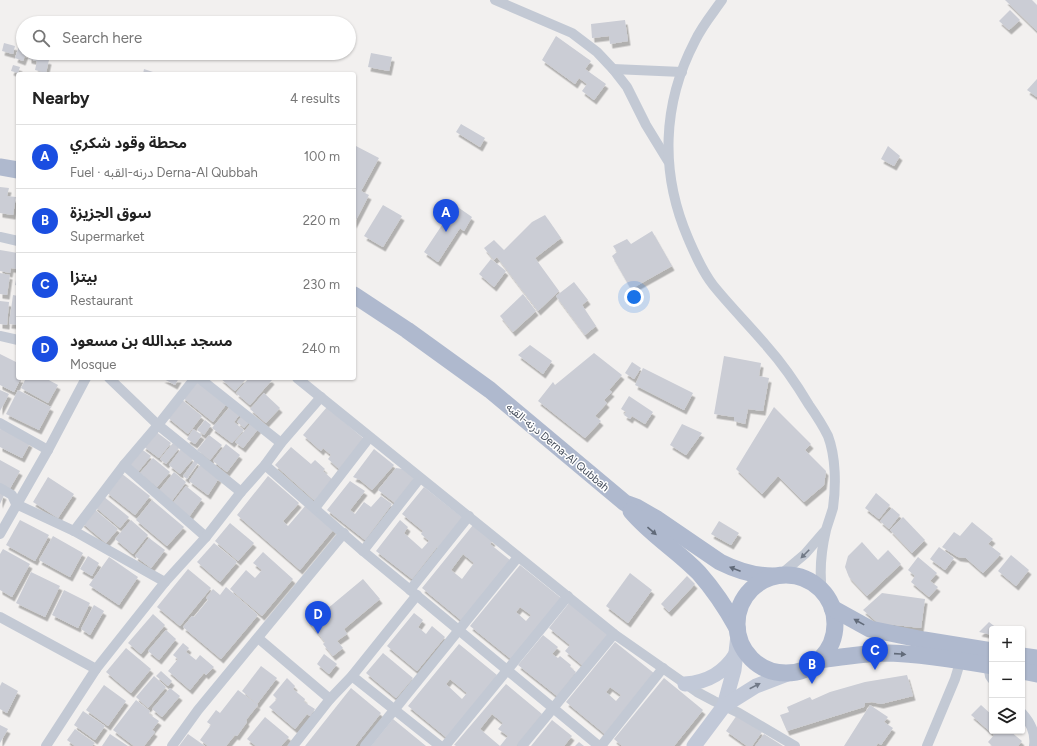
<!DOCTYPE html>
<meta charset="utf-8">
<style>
body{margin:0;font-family:Figtree,"Noto Sans Arabic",sans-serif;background:#f6f6f6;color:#222}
.controls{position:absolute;right:12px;bottom:12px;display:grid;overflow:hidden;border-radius:4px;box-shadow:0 1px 3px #0004}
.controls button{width:36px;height:36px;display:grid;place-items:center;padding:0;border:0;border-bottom:1px solid #e0e0e0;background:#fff;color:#222;font:20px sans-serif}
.you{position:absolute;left:634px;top:297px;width:14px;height:14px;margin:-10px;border:3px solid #fff;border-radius:50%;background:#1a73e8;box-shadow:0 0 0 6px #1a73e833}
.badge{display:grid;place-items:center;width:26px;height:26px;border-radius:50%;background:#1a4ee1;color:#fff;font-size:13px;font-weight:700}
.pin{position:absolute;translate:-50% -33px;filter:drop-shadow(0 1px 2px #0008)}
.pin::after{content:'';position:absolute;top:21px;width:14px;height:12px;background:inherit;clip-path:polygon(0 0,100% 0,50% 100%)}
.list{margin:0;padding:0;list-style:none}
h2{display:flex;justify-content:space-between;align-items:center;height:52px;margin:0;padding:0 16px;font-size:17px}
h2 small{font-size:13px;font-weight:400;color:#767676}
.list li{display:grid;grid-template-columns:26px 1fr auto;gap:12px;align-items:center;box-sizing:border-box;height:64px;padding:0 16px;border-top:1px solid #e0e0e0}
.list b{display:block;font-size:15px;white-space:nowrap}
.list p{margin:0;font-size:13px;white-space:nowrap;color:#767676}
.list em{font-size:13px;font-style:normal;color:#767676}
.icon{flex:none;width:22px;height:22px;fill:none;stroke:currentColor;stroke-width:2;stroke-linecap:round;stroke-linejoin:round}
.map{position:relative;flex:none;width:1037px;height:746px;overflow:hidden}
.search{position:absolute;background:#fff;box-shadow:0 1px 3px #0004;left:16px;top:16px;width:340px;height:44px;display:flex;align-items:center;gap:10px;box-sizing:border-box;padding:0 14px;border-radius:22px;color:#767676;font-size:15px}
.panel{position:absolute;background:#fff;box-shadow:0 1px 3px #0004;left:16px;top:72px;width:340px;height:308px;border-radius:4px}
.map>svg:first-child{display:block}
.building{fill:#cbcdd5;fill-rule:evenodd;filter:url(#shadow)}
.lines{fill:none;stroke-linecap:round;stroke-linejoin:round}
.street{stroke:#c3c9d4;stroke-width:10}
.secondary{stroke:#c2c9d8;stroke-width:15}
.primary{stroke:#afb9ce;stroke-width:17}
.oneway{fill:#616a79}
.oneway2{fill:#727a87}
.oneway3{fill:#727a88}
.labels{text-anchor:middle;stroke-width:3;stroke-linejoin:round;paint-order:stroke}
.street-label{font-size:11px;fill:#474f5d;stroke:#fff}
</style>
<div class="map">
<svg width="1037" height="746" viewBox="0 0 1037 746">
<defs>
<filter id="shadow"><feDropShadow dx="2.5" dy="4.5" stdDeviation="0" flood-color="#0004"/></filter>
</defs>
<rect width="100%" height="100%" fill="#f2f0ef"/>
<g class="building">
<polygon points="1005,0 1032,0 1037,5 1037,31"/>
<polygon points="1010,10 1020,20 1009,30 999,21"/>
<polygon points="625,20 628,41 610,44 609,36 592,38 591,24"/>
<polygon points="556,36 591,61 585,69 606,84 594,100 582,91 587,84 579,78 575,84 542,60"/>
<polygon points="4,43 15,46 13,54 2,51"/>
<polygon points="19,46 23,47 23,53 26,53 23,61 15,58"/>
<polygon points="371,53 392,57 389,71 368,67"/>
<polygon points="29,55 49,60 46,73 35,70 37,61 29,59"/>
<polygon points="13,65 20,67 18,73 11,71"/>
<polygon points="144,69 159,74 143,74"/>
<polygon points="1037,79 1037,97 1027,90"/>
<polygon points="461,124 485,138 480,147 456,132"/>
<polygon points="354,145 379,158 361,191 369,195 354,224"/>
<polygon points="888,146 900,156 894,166 881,159"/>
<polygon points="0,187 9,188 7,196 16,197 13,215 0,213"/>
<polygon points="452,203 472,217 464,231 460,228 438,262 424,252 446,219 442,216"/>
<polygon points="383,205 402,216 383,247 364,236"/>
<polygon points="545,215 561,238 535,258 559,291 538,311 497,257 494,260 484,248 494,240 504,250 532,222"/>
<polygon points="652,231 672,266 631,289 612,256 617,252 613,246 627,239 631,244"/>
<polygon points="0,250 18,253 18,269 11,268 10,273 0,271"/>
<polygon points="491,259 506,271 494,287 479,274"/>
<polygon points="0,273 10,275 7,295 0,294"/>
<polygon points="17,275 18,275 18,286 15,285"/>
<polygon points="574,282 588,300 582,305 596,326 585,335 556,296"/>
<polygon points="523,294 536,311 513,332 500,316"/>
<polygon points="13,295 18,296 18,325 9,324"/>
<polygon points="0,301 9,302 7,325 0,324"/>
<polygon points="530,345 552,361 543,374 518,355"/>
<polygon points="594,353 622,375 609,390 612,392 604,400 607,403 595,416 601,421 585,438 538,401 553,382 555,385"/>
<polygon points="0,354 18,363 18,378 21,378 14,392 0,385"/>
<polygon points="724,356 761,363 759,376 769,378 763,411 748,409 745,424 734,421 734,417 714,414"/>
<polygon points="632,362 641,368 634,379 625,373"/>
<polygon points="643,368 693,393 684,410 635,385"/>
<polygon points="26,378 45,378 58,385 48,403 21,388"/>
<polygon points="162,378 179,378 175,385"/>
<polygon points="197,378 228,402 213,422 182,397"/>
<polygon points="220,378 247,378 235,391"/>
<polygon points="249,378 270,378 272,380 250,405 236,393"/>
<polygon points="0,390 9,394 0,411"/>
<polygon points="18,390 51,407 39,430 6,414"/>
<polygon points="264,393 280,408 266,423 250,409"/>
<polygon points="629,396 653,412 645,424 632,416 630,419 624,415 626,412 621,409"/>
<polygon points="181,399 202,416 188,434 167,417"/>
<polygon points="232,404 241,413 234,422 244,430 232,443 212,428"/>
<polygon points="327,407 364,439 339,469 328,459 331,455 323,448 321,451 303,435"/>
<polygon points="774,407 811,444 805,450 826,471 824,485 804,502 778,476 762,494 736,469"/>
<polygon points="243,415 250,421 244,428 237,422"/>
<polygon points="205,420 211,425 204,435 197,430"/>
<polygon points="252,422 259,428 243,448 235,442"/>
<polygon points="682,424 702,433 686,455 670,445"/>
<polygon points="1,427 30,443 22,458 0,447 0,430"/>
<polygon points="193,429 202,435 195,444 187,439"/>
<polygon points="155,431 171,443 159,458 143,446"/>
<polygon points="209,435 222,445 210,460 197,450"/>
<polygon points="173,443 179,448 166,464 160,459"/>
<polygon points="226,444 240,455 227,472 213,461"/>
<polygon points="291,447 311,464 315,460 325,469 323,471 333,480 315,501 275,465"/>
<polygon points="140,448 151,456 138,472 128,464"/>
<polygon points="181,449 193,459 180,474 169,465"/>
<polygon points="374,449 394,465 372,490 360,480 353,477"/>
<polygon points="153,458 170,472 157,487 140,473"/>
<polygon points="0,460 20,471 9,490 0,485"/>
<polygon points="195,460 198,463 187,479 183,476"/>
<polygon points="200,465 219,478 208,495 189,481"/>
<polygon points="396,468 403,469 414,478 395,503 378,490"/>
<polygon points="174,472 186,482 171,502 158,492"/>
<polygon points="121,473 150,496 135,515 106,492"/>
<polygon points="268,476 299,503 283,521 288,526 306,505 334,529 300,570 237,515"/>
<polygon points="48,477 74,494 58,518 33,502"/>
<polygon points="350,481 365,491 350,510 355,514 364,502 371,507 381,496 392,504 365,540 327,510"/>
<polygon points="186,486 202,499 189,517 172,504"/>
<polygon points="424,487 463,518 439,549 437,547 412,579 376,551 400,520 408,527 404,533 422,549 429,541 421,534 423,531 402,514"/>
<polygon points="0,493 4,495 0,504"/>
<polygon points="876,493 890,505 879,519 865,508"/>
<polygon points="103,496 129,517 120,528 94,506"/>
<polygon points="152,500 184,527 167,546 136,520"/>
<polygon points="93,508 118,529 106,543 81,522"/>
<polygon points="892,508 900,515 889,529 880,521"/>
<polygon points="903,517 925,540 912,553 890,530"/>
<polygon points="20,520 49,535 35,561 6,545"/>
<polygon points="131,520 148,535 133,554 115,539"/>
<polygon points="719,521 739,533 731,545 711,534"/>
<polygon points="972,522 993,539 988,544 1001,554 983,573 966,558 958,557 942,547 954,532 960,536"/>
<polygon points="230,523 254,543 238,561 215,541"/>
<path d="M473,525L493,541L490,544L510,560L462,621L422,588ZM463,554L474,563L462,579L451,570Z"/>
<polygon points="53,536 83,553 70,577 39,560"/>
<polygon points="149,538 165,550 151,568 135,556"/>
<polygon points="862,542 878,560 888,550 901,564 867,596 849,577 845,567 848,556"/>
<polygon points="214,543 237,562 220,582 197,562"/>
<polygon points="939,547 954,558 945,570 930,559"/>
<polygon points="3,549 30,564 12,597 0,590 0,554"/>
<polygon points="263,552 293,579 262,616 230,589 246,570 255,578 262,570 253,563"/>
<polygon points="1011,555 1029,570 1016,586 998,571"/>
<polygon points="88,556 99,563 92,576 80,569"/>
<polygon points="109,557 138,577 119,605 89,585"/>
<polygon points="918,557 937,573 930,581 938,587 929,597 911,582 915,576 908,570"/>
<path d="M520,565L561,598L511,659L470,626ZM520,607L531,615L526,621L516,612Z"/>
<polygon points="188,569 211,588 180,626 157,607"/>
<polygon points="31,572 60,586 45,617 16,603"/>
<polygon points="630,573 652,590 628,623 606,606"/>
<polygon points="687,576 695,584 669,612 661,604"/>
<polygon points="363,579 380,599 344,629 347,634 337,641 343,648 333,656 323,644 325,642 307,620 314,613 316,615 319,613 317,611 324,605 327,609"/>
<polygon points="226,587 258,615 221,659 183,627 192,616 194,617 208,600 206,598 213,589 220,595"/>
<polygon points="64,590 90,603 78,628 52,615"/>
<polygon points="882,593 925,599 921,628 878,623 863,610"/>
<polygon points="569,603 609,635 583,666 565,651 570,645 549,628"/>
<polygon points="94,605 104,611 90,635 81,629"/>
<polygon points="414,613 423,620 418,627 426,634 432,626 445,637 417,671 387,646"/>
<polygon points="153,614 165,625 141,654 128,643"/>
<polygon points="989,622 998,629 992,629 992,635 979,632"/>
<polygon points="166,630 176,639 159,660 148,651"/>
<polygon points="543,635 558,647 552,654 558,658 560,656 571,665 570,667 576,672 557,696 518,665"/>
<path d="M615,642L655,674L606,735L566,702ZM610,687L621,695L616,701L606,692Z"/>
<polygon points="183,643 189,648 186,652 196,660 200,655 214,667 206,675 204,673 190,690 168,671 178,659 173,655"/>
<path d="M459,644L497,675L447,738L408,706ZM450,679L467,693L462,699L446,684Z"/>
<polygon points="126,648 151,669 131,693 106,672"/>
<polygon points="383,653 413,678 396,698 366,673"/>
<polygon points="324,654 337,664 329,674 317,664"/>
<polygon points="261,666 277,678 257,704 242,691"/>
<polygon points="161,671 172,681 168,686 156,676"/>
<polygon points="907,675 913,696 881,704 872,702 865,703 864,707 787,731 780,715 789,712 787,707 810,697 812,700 830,692 865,682"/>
<polygon points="154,676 166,687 148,708 136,697"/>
<polygon points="287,678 295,686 293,689 305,699 304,702 315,709 310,716 307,714 295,729 269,707 277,699 273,695"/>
<polygon points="664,678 703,710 674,746 622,746 614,739"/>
<polygon points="2,682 18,691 7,713 0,709 0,686"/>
<path d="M506,684L542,714L516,746H456L454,745ZM492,714L503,723L498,729L508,736L500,746L480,729Z"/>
<polygon points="104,685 126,701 108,726 86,710"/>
<polygon points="170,688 180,696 162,717 152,709"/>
<polygon points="351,688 381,713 355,746 305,746"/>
<polygon points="238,690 258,705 246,720 247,722 237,736 235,735 226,746 208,746 200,740 211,725 207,722 216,710 220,713"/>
<polygon points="136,700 150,711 149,714 159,721 152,730 155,732 144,746 134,746 113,730"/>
<polygon points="870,705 888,717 884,722 893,728 881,745 878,743 876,746 844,746"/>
<polygon points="981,705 992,715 992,731 1010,731 1022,741 1018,746 992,746 988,742 994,735 971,715"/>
<polygon points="83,711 105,726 95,740 74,725"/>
<polygon points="737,715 762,732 752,746 747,746 726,731"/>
<polygon points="265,717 289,737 281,746 256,746 247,739"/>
<polygon points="393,719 426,746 371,746"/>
<polygon points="552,720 572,736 564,746 531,746"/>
<polygon points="0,725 8,729 0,743"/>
<polygon points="75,729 95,743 92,746 75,746 67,740"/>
<polygon points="110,734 128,746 102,746"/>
<polygon points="188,734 205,746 179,746"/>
<polygon points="764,734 783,746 755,746"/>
<polygon points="579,742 584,746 575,746"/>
</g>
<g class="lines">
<g class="street">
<polyline points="495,0 572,33 597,52 613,69 627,87 646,125 668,161"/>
<path d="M722,0C713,13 702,26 695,41C662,104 660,173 688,238C695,254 702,271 713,285C729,305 748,324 765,344C782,363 796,383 809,405C816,415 823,426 828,436C836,457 836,486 833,508C831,515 828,523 826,530C821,551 819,570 822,592"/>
<polyline points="613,69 682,72"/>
<polyline points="0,237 18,241"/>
<polyline points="0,336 18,340"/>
<polyline points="109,378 158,425 241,492"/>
<polyline points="199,378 281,443"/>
<polyline points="297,378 614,634 697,692 714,701 739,713 795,746"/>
<polyline points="0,423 48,450"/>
<polyline points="124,465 206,537"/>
<polyline points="265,465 363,551 599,746"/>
<polyline points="0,488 12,495 16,504 74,531 165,582"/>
<polyline points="315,508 369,438"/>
<polyline points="74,531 124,465 158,425 195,378"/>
<polyline points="0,534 48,450 86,378"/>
<polyline points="363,551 420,478"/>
<polyline points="780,575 805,554 824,532"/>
<polyline points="410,590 469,516"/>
<polyline points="0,617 96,669"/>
<polyline points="258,638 330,699"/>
<polyline points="988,665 990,676 992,679"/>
<polyline points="352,676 440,746"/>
<path d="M1022,713C1031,723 1036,733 1034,746"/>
<polyline points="46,746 96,669 165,582 206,537 241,492 265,465 281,443 321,397"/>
<polyline points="172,746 198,710 344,533"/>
<polyline points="293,746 330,699 352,676 417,595"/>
<polyline points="365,746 518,557"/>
<polyline points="445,746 568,596"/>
<polyline points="522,746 614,634"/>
<polyline points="601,746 663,668"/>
<polyline points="927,746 955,679 962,656"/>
</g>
<g class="secondary">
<path d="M685,684C708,682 724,673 736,654"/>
<polyline points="724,706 734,670 738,635"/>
<polyline points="694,746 724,706 756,686 790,673"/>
</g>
<g class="primary">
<polyline points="0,167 18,170"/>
<path d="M354,295L407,330L490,390L625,503L636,507L657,519L720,562C738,571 754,576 773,576"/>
<path d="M631,511C651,535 678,551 699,573C714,590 726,608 737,628"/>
<circle cx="786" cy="624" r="49"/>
<polyline points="832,608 870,629 924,640 992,651"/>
<polyline points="1022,656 1037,658"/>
<path d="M819,660C842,657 866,653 889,653C923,654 958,660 992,666"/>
<polyline points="1022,671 1037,674"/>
</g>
</g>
<defs><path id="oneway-solid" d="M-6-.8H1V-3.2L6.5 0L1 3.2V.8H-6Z"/></defs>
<g class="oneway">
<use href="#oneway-solid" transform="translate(652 531) rotate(41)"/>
<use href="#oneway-solid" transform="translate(735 569) rotate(-159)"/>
<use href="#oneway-solid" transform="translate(859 622) rotate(-151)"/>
<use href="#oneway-solid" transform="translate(900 654) rotate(4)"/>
</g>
<use class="oneway2" href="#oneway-solid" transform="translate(805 554) rotate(135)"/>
<use class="oneway3" href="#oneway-solid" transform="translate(755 686) rotate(-27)"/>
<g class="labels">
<g class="street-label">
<text transform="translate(558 447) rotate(40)" y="4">درنه-القبه Derna-Al Qubbah</text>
</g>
</g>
</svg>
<div class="controls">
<button>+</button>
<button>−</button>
<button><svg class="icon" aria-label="layers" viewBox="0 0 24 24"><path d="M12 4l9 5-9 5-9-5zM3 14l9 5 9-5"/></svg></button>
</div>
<div class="you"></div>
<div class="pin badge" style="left:446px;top:232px">A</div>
<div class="pin badge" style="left:812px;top:684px">B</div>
<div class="pin badge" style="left:875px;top:670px">C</div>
<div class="pin badge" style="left:318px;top:634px">D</div>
<div class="search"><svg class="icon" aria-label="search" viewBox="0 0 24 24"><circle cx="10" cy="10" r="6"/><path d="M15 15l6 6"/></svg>Search here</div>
<section class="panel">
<h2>Nearby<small>4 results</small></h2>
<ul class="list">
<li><span class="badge">A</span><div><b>محطة وقود شكري</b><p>Fuel · درنه-القبه Derna-Al Qubbah</p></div><em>100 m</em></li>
<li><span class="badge">B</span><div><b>سوق الجزيزة</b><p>Supermarket</p></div><em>220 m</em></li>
<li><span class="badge">C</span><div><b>بيتزا</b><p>Restaurant</p></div><em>230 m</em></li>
<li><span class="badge">D</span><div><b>مسجد عبدالله بن مسعود</b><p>Mosque</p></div><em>240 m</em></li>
</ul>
</section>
</div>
